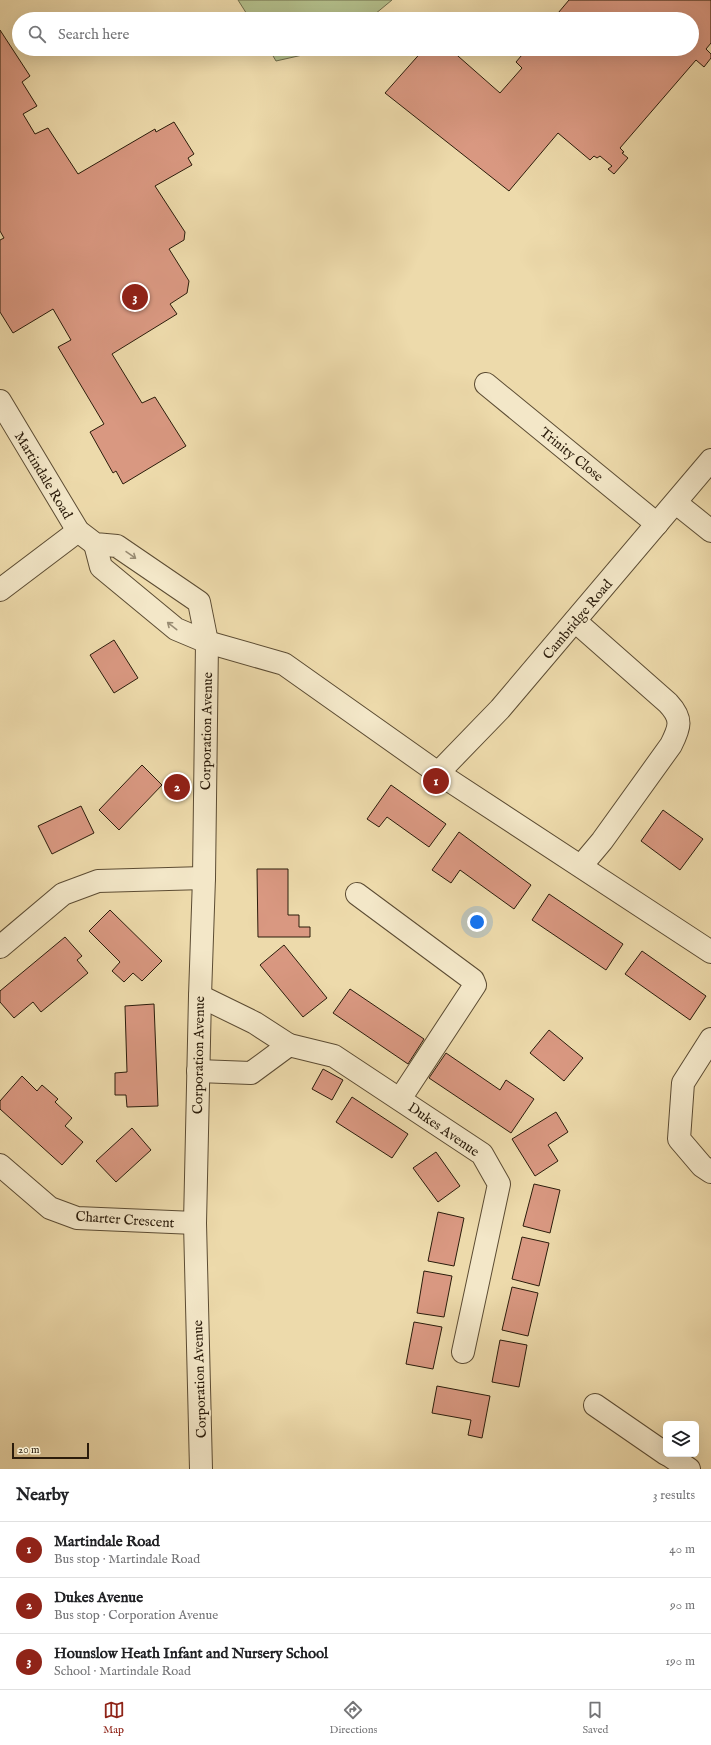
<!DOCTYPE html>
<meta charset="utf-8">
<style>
body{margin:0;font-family:"IM FELL English",serif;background:#f2f2f2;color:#202124}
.controls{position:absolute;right:12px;bottom:12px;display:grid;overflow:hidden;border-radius:6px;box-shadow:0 4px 16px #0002}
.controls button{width:36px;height:36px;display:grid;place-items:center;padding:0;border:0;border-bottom:1px solid #e0e0e0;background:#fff;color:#202124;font:20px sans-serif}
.scale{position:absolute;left:12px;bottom:10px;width:77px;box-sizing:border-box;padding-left:4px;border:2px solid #2b1c0b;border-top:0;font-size:11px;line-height:14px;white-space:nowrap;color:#2b1c0b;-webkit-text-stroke:3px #f3e7c8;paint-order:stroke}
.you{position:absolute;left:477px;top:922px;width:14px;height:14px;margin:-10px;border:3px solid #fff;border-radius:50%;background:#1a73e8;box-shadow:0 0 0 6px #1a73e833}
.badge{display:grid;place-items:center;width:26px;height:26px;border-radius:50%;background:#8f2418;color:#fff;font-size:13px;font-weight:700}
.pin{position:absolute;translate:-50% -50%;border:2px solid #fff;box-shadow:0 1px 4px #0006}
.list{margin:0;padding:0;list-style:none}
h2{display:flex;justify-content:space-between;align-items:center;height:52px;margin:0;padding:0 16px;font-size:17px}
h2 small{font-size:13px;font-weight:400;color:#757577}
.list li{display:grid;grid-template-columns:26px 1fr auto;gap:12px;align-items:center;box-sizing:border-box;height:56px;padding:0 16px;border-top:1px solid #e0e0e0}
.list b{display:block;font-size:15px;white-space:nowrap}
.list p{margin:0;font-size:13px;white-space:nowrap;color:#757577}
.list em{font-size:13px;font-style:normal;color:#757577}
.icon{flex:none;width:22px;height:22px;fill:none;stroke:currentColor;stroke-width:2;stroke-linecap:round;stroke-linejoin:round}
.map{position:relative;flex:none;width:711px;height:1469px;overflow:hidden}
.search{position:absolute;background:#fff;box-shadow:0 4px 16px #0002;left:12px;right:12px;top:12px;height:44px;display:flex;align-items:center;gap:10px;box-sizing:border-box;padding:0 14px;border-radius:22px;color:#757577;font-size:15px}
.sheet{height:220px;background:#fff}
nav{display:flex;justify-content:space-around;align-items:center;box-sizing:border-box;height:56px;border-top:1px solid #e0e0e0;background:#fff;font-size:11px;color:#757577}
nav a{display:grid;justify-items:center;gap:2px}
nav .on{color:#8f2418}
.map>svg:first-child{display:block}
.green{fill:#b4c08c;stroke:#706e4c}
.building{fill:#d99881;stroke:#2b1c0b}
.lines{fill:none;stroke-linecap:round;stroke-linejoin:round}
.minor-casing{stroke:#5c4c33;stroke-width:24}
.minor{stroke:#f3e7c8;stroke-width:22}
.oneway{stroke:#998c73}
.labels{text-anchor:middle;stroke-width:4;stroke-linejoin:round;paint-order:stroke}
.street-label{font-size:14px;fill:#2b1c0b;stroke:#f3e7c8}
</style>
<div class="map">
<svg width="711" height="1469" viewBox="0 0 711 1469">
<rect width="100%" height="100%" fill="#eddaab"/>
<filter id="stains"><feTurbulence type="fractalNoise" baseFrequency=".005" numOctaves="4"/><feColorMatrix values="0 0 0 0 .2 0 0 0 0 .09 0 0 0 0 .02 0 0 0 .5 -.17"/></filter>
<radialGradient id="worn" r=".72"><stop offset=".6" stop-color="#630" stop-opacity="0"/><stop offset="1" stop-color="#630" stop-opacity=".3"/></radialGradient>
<g class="green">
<polygon points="238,0 392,0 369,19 250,19"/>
<polygon points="269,49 329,49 276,61"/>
</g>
<g class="building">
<polygon points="569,0 711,0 711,43 706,49 711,54 711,58 704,67 696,60 620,148 624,152 622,153 628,158 614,174 608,169 612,166 600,156 597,158 594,156 590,160 558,133 509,191 385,93 424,49 450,49 500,93 522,68 516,62 527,49 692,49 692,19 553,19"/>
<polygon points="0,30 30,76 22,82 37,106 23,114 35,134 48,128 78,174 155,129 156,132 174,122 194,154 188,158 192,165 155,186 185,232 184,240 169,249 189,281 187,293 170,304 177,314 112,354 142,403 155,397 186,446 123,484 116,471 113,473 90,432 104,424 58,347 71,340 53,309 13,333 0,312 0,240 4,238 0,231"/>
<polygon points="114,640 138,678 114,693 90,655"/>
<polygon points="142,765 162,785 119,830 99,810"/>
<polygon points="391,785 446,824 429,847 387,817 379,827 367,819"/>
<polygon points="81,806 94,833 52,854 38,826"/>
<polygon points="663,810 703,839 680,870 641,841"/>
<polygon points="459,832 531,885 514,909 460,870 451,883 432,870"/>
<polygon points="257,869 288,869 288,915 299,915 299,927 310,927 310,937 258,937"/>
<polygon points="549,894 623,944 606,970 532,920"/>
<polygon points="110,910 162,961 142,981 133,973 124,982 112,971 120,962 89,931"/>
<polygon points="65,937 82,956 77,960 88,973 41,1012 33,1002 14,1018 0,1002 0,991"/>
<polygon points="284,945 327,998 303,1017 260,965"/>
<polygon points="642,951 706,996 690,1020 625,974"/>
<polygon points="350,989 424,1039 408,1064 333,1013"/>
<polygon points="154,1004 158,1106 127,1107 126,1095 115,1095 115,1073 127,1072 125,1006"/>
<polygon points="549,1030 583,1058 564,1081 530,1053"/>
<polygon points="446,1053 500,1090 506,1080 534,1099 511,1133 429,1078"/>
<polygon points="323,1069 343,1080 332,1100 312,1089"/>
<polygon points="22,1076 37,1091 42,1085 58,1099 55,1102 72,1118 65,1126 83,1142 62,1165 0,1109 0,1101"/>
<polygon points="352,1097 408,1134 392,1158 336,1122"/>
<polygon points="556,1112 568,1132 548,1145 558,1161 535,1176 512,1139"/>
<polygon points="132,1128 151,1150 116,1182 96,1161"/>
<polygon points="436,1152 460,1186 438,1202 413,1168"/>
<polygon points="534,1184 560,1190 550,1233 523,1226"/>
<polygon points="438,1212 464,1218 454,1266 428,1261"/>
<polygon points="522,1237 549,1243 539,1286 512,1279"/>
<polygon points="424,1271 452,1276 444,1317 417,1313"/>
<polygon points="512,1287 538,1293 528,1336 502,1330"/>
<polygon points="414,1322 442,1327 433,1369 406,1364"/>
<polygon points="500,1340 527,1345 519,1387 492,1382"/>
<polygon points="437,1386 490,1396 482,1438 468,1435 471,1420 432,1413"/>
</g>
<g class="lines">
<g class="minor-casing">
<g id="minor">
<polyline points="486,384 657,524"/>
<polyline points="0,401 78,531 95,544 117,546 199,602 207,642 204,878 200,996 195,1223 201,1469"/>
<polyline points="676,503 711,531"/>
<polyline points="95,544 101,567 176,629 207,642 284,664 438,773 711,952"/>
<polyline points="0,590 78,531"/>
<path d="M575,621L668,703C683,719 680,727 671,745L602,841L581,866"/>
<polyline points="438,773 500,709 711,460"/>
<polyline points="357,894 473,980 475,985 400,1099"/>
<polyline points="0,947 63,894 98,881 204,878"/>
<polyline points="200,996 255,1023 289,1045"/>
<polyline points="711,1039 683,1083 679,1139 702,1166 711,1172"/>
<polyline points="198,1071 251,1073 289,1045 334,1056 482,1154 499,1184 463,1352"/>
<polyline points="0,1165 50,1208 77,1218 195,1223"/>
<polyline points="595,1405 666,1454"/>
<polyline points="667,1454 689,1469"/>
</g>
</g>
<use href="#minor" class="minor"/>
</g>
<defs><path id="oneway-shaft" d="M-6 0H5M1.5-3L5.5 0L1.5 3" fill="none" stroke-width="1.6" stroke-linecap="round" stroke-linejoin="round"/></defs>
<g class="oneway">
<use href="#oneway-shaft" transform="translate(131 555) rotate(35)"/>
<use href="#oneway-shaft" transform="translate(172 626) rotate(-142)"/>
</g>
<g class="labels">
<g class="street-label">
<text transform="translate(572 454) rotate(39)" y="5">Trinity Close</text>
<text transform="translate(44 475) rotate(59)" y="5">Martindale Road</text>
<text transform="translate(577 619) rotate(-50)" y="5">Cambridge Road</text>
<text transform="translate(206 731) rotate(-89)" y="5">Corporation Avenue</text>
<text transform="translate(198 1055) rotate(-89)" y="5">Corporation Avenue</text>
<text transform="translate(444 1129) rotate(35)" y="5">Dukes Avenue</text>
<text transform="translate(125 1219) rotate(4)" y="5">Charter Crescent</text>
<text transform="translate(199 1379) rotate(-92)" y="5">Corporation Avenue</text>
</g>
</g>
<rect width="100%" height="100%" filter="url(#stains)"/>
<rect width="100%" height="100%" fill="url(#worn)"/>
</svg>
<div class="controls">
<button><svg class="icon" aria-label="layers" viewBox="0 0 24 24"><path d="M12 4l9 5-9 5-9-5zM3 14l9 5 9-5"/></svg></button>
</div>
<div class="scale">20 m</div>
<div class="you"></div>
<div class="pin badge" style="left:436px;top:781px">1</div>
<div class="pin badge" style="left:177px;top:787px">2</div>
<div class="pin badge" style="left:135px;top:297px">3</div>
<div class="search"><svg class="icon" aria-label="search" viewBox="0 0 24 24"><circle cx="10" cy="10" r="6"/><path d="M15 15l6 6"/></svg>Search here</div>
</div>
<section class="sheet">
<h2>Nearby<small>3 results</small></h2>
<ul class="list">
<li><span class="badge">1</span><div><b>Martindale Road</b><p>Bus stop · Martindale Road</p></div><em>40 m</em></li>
<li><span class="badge">2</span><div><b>Dukes Avenue</b><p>Bus stop · Corporation Avenue</p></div><em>90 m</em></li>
<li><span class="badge">3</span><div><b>Hounslow Heath Infant and Nursery School</b><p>School · Martindale Road</p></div><em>190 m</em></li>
</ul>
</section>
<nav>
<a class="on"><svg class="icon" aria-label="map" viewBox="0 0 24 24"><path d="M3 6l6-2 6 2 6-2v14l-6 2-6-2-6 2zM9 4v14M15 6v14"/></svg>Map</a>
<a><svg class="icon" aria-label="directions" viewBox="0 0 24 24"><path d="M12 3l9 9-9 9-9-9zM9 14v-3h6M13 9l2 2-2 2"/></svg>Directions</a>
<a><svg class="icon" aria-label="saved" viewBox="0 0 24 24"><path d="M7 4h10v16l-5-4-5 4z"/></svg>Saved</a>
</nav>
